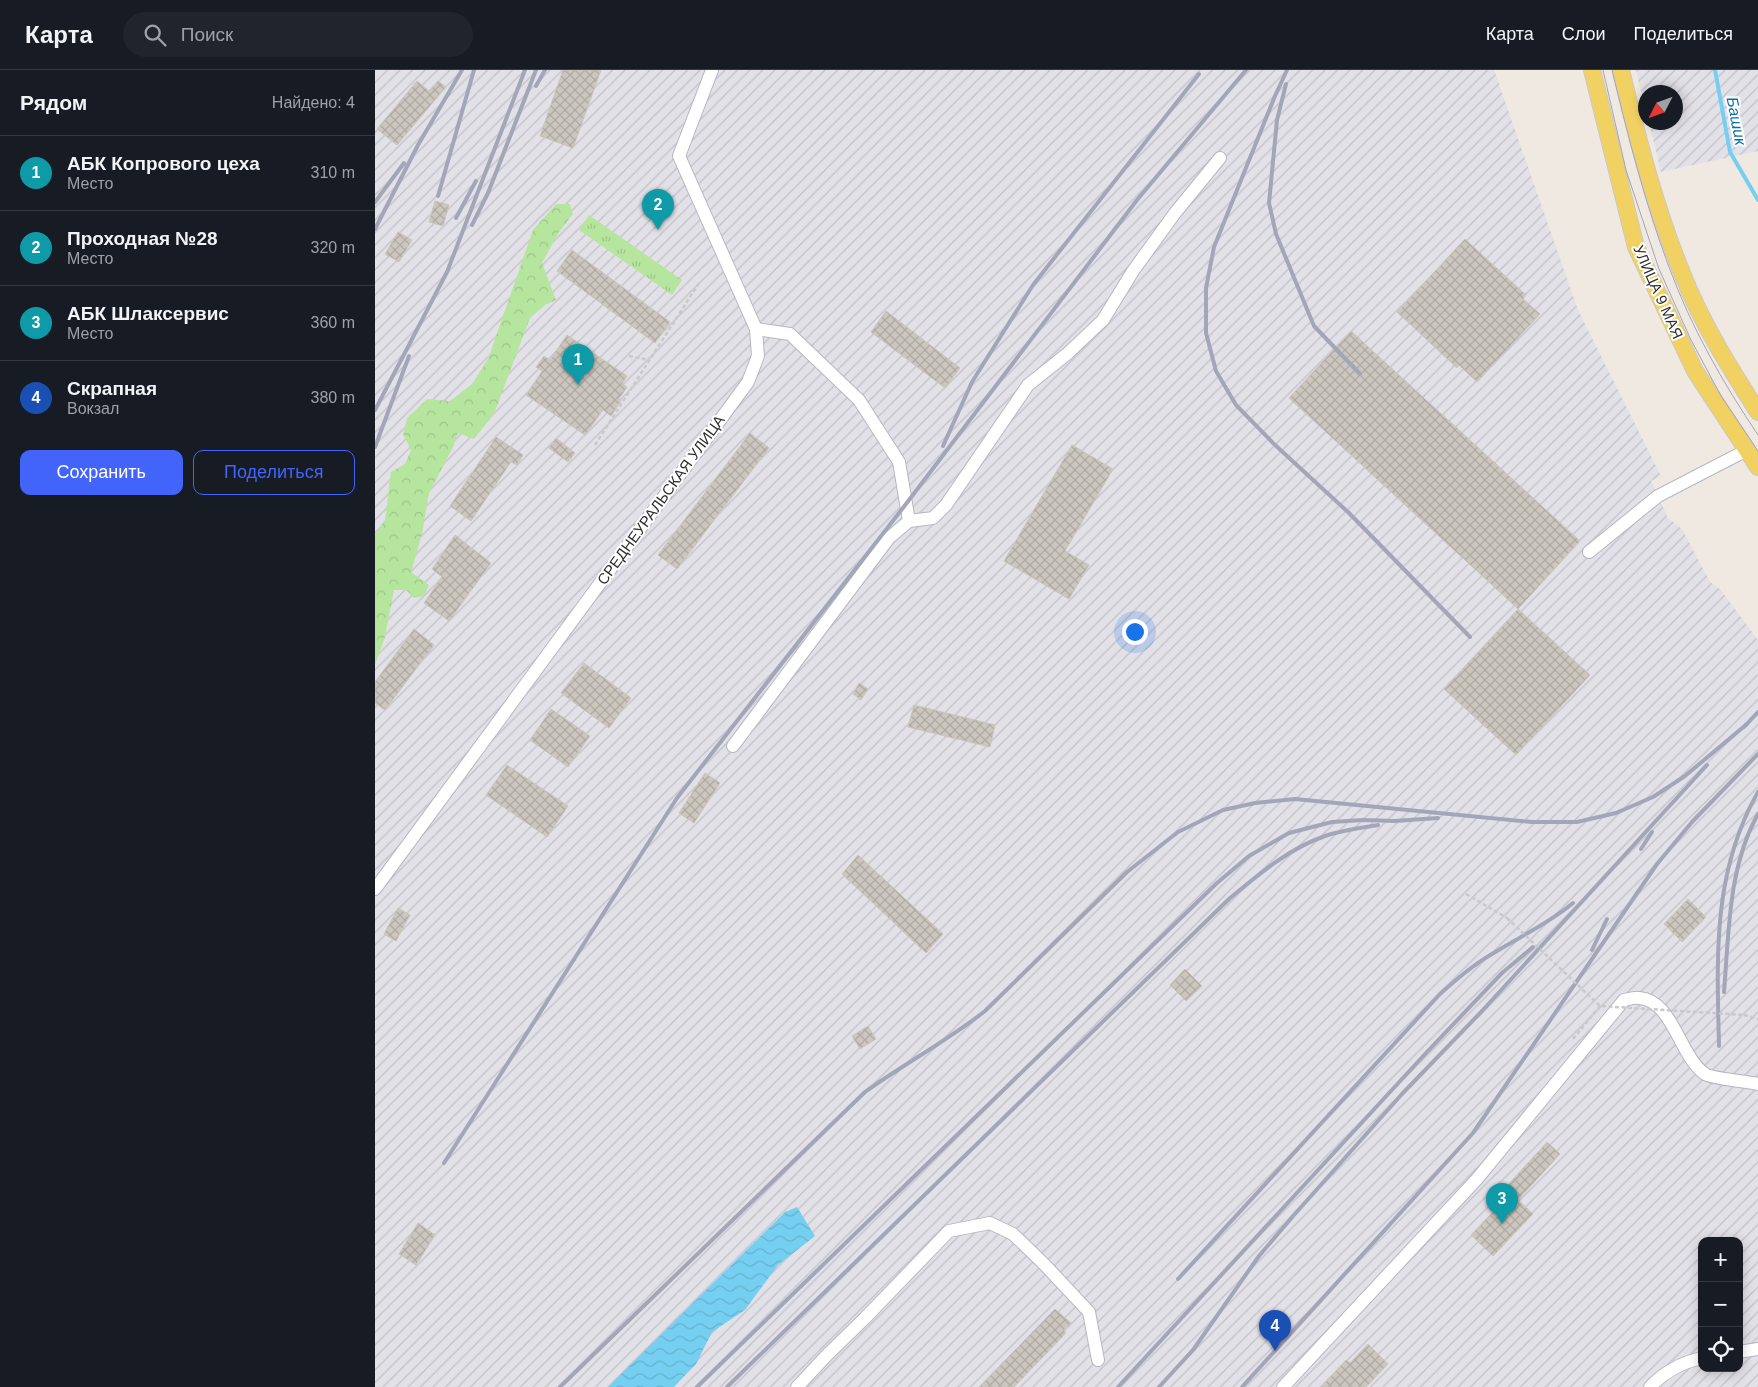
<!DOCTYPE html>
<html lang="ru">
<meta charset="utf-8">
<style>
body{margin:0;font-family:Helvetica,sans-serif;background:#20242c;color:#f1f3f6}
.controls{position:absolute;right:15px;bottom:15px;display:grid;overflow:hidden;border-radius:10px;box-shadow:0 2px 12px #0003}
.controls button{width:45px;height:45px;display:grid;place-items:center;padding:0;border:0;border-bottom:1px solid #363941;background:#171b24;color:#f1f3f6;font:25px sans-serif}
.compass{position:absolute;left:1263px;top:15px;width:45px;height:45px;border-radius:50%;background:#171b24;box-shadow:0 2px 12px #0003;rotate:228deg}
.you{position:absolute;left:759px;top:561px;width:18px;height:18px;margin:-12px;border:4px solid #fff;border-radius:50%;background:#1a73e8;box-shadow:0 0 0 8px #1a73e833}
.badge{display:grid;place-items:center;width:32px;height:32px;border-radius:50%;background:#4264fb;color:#fff;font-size:16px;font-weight:700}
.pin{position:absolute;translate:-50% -41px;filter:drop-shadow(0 1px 2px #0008)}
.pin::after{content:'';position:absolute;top:26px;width:18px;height:15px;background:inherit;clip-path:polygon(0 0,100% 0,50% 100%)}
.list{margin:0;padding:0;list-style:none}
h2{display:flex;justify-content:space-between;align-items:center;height:65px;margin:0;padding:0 20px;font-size:21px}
h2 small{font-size:16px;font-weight:400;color:#9ea1a6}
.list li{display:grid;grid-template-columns:32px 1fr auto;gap:15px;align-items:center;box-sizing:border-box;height:75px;padding:0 20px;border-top:1px solid #363941}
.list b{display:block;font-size:19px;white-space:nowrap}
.list p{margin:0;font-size:16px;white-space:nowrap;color:#9ea1a6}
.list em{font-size:16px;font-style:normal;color:#9ea1a6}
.actions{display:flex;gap:10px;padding:15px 20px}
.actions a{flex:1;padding:11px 0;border:1px solid #4264fb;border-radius:10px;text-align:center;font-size:18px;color:#4264fb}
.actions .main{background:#4264fb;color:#fff}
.icon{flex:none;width:28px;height:28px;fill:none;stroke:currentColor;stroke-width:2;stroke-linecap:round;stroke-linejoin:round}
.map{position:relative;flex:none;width:1383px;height:1317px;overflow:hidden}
header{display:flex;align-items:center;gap:30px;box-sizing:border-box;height:70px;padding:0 25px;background:#171b24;border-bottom:1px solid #363941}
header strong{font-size:24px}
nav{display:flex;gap:28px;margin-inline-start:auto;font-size:18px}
.search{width:350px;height:45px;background:#20242c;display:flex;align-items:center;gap:12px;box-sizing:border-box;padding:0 18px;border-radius:28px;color:#9ea1a6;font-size:19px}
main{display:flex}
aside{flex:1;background:#171b24}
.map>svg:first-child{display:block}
.industrial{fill:url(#industrial-furrows);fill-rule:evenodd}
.grass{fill:url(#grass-tufts)}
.forest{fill:url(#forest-crowns)}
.water{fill:url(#water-waves)}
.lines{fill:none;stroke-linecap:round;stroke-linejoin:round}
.stream{stroke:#75cff0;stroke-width:4}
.building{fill:url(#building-cross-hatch);stroke:#cbc5ba}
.minor-casing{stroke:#b4b7c1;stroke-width:14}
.major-casing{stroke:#c9c9c9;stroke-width:18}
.path{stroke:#c9c9c9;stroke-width:2.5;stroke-dasharray:4 2.5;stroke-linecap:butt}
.minor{stroke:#fff;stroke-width:12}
.major{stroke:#f2d163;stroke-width:16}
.tram{stroke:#a3a6b8;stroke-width:1}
.rail{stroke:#a3a6b8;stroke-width:4}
.path-bridge{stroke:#c9c9c9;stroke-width:2.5;stroke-dasharray:4 2.5;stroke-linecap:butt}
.labels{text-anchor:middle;stroke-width:4;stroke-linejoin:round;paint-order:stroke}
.street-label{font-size:15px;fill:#2e2e2e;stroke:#fff}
.water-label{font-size:16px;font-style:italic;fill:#0d6fa3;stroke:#fff}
</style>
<header>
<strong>Карта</strong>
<div class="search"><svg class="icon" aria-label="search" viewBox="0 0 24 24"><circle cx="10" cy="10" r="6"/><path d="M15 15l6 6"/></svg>Поиск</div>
<nav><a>Карта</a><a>Слои</a><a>Поделиться</a></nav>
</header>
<main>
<aside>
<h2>Рядом<small>Найдено: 4</small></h2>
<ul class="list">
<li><span class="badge" style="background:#0f9aa8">1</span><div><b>АБК Копрового цеха</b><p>Место</p></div><em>310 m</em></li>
<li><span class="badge" style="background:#0f9aa8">2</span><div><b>Проходная №28</b><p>Место</p></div><em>320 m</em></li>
<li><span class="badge" style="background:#0f9aa8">3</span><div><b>АБК Шлаксервис</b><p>Место</p></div><em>360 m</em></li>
<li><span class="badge" style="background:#1a4fb4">4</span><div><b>Скрапная</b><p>Вокзал</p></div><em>380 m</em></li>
</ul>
<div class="actions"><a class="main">Сохранить</a><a>Поделиться</a></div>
</aside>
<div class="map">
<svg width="1383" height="1317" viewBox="0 0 1383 1317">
<defs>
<pattern id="industrial-furrows" width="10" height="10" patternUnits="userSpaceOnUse" patternTransform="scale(1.25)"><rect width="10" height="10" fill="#e3e1e8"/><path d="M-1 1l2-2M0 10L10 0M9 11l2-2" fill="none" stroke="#c3c1c7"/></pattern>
<pattern id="grass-tufts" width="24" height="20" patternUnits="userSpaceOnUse" patternTransform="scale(1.25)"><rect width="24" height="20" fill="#b6e59e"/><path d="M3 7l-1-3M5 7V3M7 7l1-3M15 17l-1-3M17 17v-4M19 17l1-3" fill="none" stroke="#9dc588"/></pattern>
<pattern id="forest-crowns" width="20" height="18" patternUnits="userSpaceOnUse" patternTransform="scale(1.25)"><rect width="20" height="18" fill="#b6e59e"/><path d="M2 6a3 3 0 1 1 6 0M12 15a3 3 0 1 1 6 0" fill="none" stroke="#9dc588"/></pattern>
<pattern id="water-waves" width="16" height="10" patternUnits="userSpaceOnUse" patternTransform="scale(1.25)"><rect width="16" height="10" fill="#75cff0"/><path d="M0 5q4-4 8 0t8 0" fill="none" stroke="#66b2ce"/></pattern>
<pattern id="building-cross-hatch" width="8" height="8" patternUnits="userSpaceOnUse" patternTransform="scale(1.25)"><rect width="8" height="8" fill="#cbc7bf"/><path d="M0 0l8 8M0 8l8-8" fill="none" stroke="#afaba4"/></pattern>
</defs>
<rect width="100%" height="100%" fill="#efe9e1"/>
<g class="industrial">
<path d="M0,0H1119L1203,240L1286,406L1276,411L1293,448L1307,459L1335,512L1345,519L1383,570V1317H0ZM1327,1171H1364V1298H1327Z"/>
<polygon points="1261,0 1383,0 1383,81 1286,102 1274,53 1300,52 1300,22 1270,22 1270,38"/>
</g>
<polygon class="grass" points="214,145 307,210 297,225 204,160"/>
<polygon class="forest" points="181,134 195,134 198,144 184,162 167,193 181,230 170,235 155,248 119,344 99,369 83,363 78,377 54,423 47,464 36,502 54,515 49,526 39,528 31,520 19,520 10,567 0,595 0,464 10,450 16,402 30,394 36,380 28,364 32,348 52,329 75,331 97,314 113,289 158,160"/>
<polygon class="water" points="422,1137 440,1166 403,1195 370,1240 337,1262 321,1294 299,1317 233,1317 410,1142"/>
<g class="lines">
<polyline class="stream" points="1340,0 1355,82 1383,130"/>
</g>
<g class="building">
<polygon points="188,0 226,0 198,78 165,66"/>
<polygon points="42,11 54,21 63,11 71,17 22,75 2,59"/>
<polygon points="60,131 74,135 68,156 54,152"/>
<polygon points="23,162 37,170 24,192 10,184"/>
<polygon points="1090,169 1151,225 1148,229 1165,244 1102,312 1084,295 1082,298 1022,242"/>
<polygon points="197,180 295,252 280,273 182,201"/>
<polygon points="511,241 585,298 570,318 496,262"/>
<polygon points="976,261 1205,471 1143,539 914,328"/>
<polygon points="192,265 252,306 247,314 252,317 244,329 246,331 236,346 228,340 210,365 151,325 167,301 161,297 169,286 175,290"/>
<polygon points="375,363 394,378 302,499 283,485"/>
<polygon points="121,367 148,385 142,395 136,392 96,451 75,436"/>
<polygon points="181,368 200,383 193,392 174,378"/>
<polygon points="697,375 738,399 690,481 714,495 694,529 629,491"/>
<polygon points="80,465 116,493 74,551 49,533 67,507 57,499"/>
<polygon points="1143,539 1215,605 1141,685 1069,619"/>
<polygon points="39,559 59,575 10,640 0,633 0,612"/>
<polygon points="209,593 256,628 234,658 186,623"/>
<polygon points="484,613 493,619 486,630 478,624"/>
<polygon points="539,635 620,655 615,677 533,657"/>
<polygon points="176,639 215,666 193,697 155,670"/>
<polygon points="132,695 193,736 172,767 111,725"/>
<polygon points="330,703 345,713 319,753 304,743"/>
<polygon points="483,785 568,864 551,883 467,804"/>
<polygon points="1313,829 1331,847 1307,872 1289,854"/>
<polygon points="23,838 35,845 21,871 9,864"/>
<polygon points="810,899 827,916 811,931 795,915"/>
<polygon points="493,956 501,969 485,979 477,966"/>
<polygon points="1172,1072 1185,1084 1143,1130 1140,1127 1158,1144 1118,1186 1096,1165 1136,1123 1130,1118"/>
<polygon points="43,1153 60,1165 41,1195 24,1184"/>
<polygon points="680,1239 696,1253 689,1260 691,1263 639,1317 604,1317"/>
<polygon points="993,1274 1013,1294 991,1317 946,1317 971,1290 975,1293"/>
</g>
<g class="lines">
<g class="minor-casing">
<g id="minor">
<polyline points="534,451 558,448 571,435 653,315 692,284 728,250 758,201 800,143 845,88"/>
<polyline points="1214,482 1283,426 1372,380"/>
<polyline points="358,676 514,468 534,451 524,392 484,330 415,264 381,259"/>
<polyline points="0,819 373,312 383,286 381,259 304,86 337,0"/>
<polyline points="1364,1282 1383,1279"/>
<polyline points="422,1317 452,1285 490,1248 574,1161 615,1153 638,1164 669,1194 714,1242 723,1290"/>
<path d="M908,1317L1102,1109L1249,930C1254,929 1260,927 1264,928C1298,930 1304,986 1330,1004C1338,1009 1371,1011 1383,1014"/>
<path d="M1275,1317C1288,1303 1307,1292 1327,1288"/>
</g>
</g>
<g class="major-casing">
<g id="major">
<polyline points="1217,0 1261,177 1320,301 1383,397"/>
<path d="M1246,0C1263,69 1280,137 1307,203C1326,252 1355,298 1383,342"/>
</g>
</g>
<g class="path">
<polyline points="254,286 275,290"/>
<polyline points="220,375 324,213"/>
<polyline points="1091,824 1132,848"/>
<polyline points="1369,945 1383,949"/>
<polyline points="1198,969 1225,936"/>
</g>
<use href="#minor" class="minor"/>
<use href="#major" class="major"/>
<g class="tram">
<polyline points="1228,0 1251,100 1284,199 1316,270 1346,326 1383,381"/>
<path d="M1237,0C1253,67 1270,133 1294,197C1316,257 1348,313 1383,365"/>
</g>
<g class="rail">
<polyline points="912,0 900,26 839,177 831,218 831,263 841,301 861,335 899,374 974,443 1095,567"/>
<polyline points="911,14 902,50 894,133 901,164 939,256 985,304"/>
<polyline points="161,16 170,0"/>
<polyline points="63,126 99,0"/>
<polyline points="0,132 29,93"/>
<polyline points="81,148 101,111"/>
<polyline points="97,155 113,123 161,0"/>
<polyline points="0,159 43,75 87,0"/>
<polyline points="0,340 72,202 150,0"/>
<polyline points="568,376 597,312 658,215 824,4"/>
<polyline points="0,377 34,286"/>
<polyline points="1369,657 1383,642"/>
<polyline points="1266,779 1277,762"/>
<polyline points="1217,880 1232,849"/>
<path d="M1349,922C1354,863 1353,797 1383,744"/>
<path d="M1344,976C1342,887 1337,803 1383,722"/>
<polyline points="69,1093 302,728 531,434 762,130 871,0"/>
<path d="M803,1209L1065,924C1082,909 1098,895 1117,884C1144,867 1173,854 1198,833"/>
<path d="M185,1317L490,1022C529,994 572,971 610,941L752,802L803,762L848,740L880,733L920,729L1157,752H1202L1241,743L1278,727L1310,706L1372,654"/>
<polyline points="322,1317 842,813 874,786 914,763 957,752 988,750 1020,751 1063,748"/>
<path d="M352,1317L854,829C884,804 913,779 950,766C967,760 986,758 1003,755"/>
<polyline points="743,1317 1051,983 1127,903 1158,877"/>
<polyline points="784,1317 818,1280 884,1186 919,1145 1027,1024 1107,941 1332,695"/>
<polyline points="867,1317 1098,1063 1282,794 1317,752 1383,684"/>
</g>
<polyline class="path-bridge" points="1132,848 1225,936 1369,945"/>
</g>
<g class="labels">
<g class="street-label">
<text transform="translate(1283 222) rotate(66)" y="5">УЛИЦА 9 МАЯ</text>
<text transform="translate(286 430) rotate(-54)" y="5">СРЕДНЕУРАЛЬСКАЯ УЛИЦА</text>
</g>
<g class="water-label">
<text transform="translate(1362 51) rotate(79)" y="6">Башик</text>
</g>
</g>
</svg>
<div class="controls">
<button>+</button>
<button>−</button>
<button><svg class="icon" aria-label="locate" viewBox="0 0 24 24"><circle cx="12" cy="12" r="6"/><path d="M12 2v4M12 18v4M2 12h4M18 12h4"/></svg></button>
</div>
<svg class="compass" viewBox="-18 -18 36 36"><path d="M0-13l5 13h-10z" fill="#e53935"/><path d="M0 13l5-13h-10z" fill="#9ea1a6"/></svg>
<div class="you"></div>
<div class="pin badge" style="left:203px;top:315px;background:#0f9aa8">1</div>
<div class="pin badge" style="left:283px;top:160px;background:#0f9aa8">2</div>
<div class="pin badge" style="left:1127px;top:1154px;background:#0f9aa8">3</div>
<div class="pin badge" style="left:900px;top:1281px;background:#1a4fb4">4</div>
</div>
</main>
